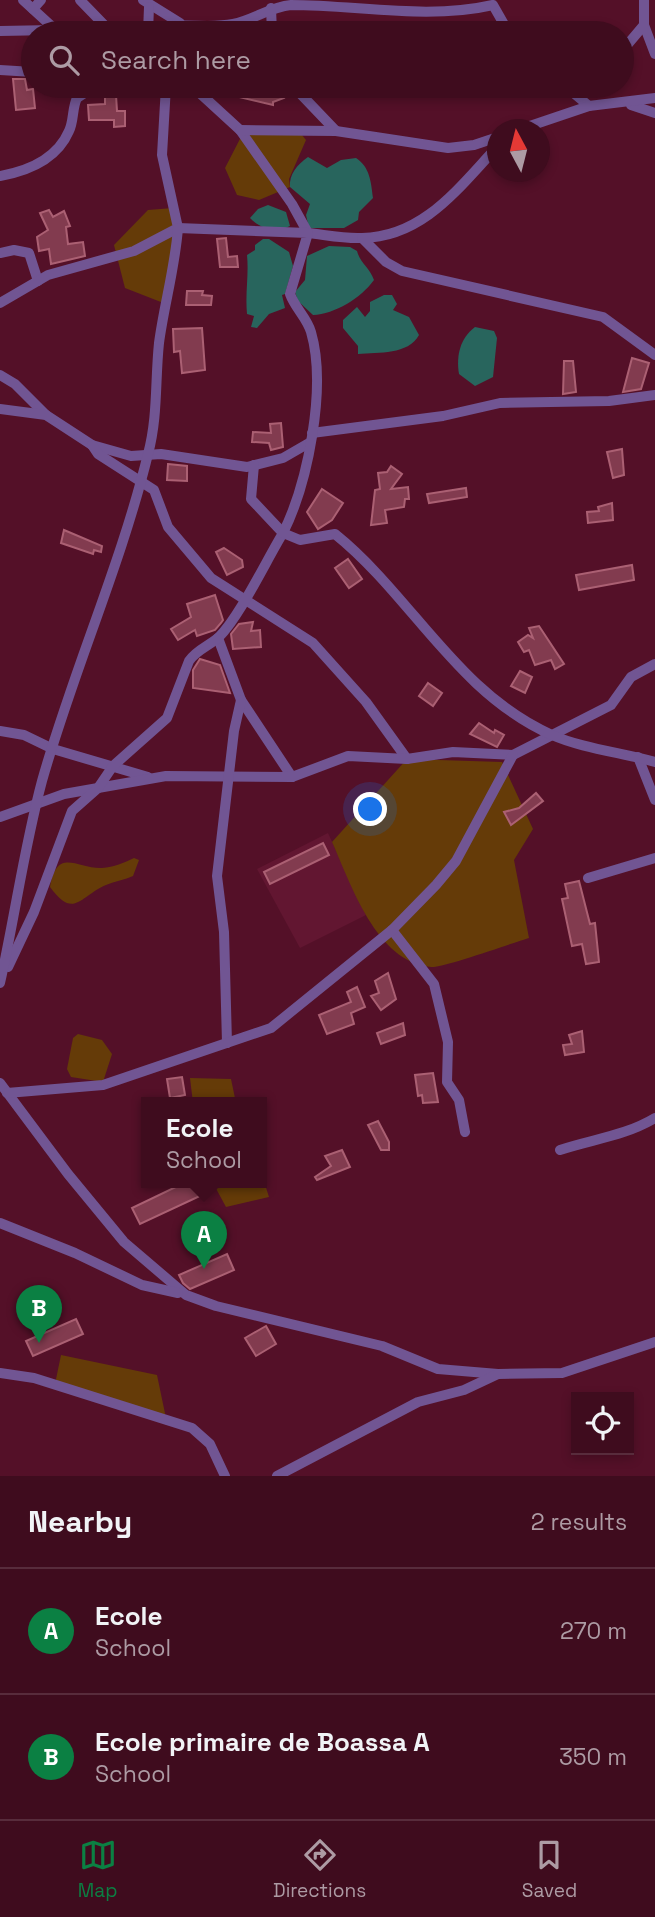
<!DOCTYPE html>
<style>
body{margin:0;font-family:"Space Grotesk",sans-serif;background:#4a1a2b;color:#f1f3f6}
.controls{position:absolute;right:21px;bottom:21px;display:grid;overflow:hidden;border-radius:0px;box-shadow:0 4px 10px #0003}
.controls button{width:63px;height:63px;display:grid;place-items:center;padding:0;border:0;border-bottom:2px solid #582c3c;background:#3f0c1e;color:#f1f3f6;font:35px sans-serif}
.compass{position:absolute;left:487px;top:119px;width:63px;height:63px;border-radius:50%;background:#3f0c1e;box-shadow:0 4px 10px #0003;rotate:353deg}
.you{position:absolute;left:371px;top:810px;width:24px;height:24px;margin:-18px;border:5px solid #fff;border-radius:50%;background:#1a73e8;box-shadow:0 0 0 10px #1a73e833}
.badge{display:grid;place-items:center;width:46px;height:46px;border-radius:50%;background:#0b8043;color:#fff;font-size:23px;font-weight:700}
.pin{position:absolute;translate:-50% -58px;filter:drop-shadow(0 2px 4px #0008)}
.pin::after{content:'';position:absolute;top:37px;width:24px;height:21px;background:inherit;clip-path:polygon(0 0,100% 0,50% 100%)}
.popup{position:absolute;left:141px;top:1097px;width:126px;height:91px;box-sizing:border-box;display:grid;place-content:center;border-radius:0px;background:#3f0c1e;filter:drop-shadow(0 2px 5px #0005);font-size:23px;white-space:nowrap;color:#ad9ba4}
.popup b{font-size:26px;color:#f1f3f6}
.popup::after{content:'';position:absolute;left:50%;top:100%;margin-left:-14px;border:14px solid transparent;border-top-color:#3f0c1e}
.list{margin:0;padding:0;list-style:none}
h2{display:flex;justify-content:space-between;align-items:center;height:91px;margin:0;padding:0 28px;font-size:30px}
h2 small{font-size:23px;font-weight:400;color:#ad9ba4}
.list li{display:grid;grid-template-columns:46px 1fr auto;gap:21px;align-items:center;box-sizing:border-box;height:126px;padding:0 28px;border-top:2px solid #582c3c}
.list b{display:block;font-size:26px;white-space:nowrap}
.list p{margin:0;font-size:23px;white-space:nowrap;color:#ad9ba4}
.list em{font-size:23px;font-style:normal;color:#ad9ba4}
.icon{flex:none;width:38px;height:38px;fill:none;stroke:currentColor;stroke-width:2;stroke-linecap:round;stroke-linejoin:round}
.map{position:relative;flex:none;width:655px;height:1476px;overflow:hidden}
.search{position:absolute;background:#3f0c1e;box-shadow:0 4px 10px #0003;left:21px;right:21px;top:21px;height:77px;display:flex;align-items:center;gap:18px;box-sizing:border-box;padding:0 24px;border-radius:38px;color:#ad9ba4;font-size:26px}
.sheet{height:343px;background:#3f0c1e}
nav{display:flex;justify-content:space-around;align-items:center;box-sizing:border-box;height:98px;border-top:2px solid #582c3c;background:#3f0c1e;font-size:19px;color:#ad9ba4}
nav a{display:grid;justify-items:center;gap:4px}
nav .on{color:#0b8043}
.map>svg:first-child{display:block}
.built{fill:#621631}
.green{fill:#653b08}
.water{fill:#28655d}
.building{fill:#823b4f;stroke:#ab6073;stroke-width:2}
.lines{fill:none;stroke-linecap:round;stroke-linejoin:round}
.street{stroke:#715593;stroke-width:10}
</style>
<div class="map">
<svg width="655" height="1476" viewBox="0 0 655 1476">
<rect width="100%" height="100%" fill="#541028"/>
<polygon class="built" points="328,833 366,915 300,948 257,869"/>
<g class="green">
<polygon points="298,130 306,140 289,179 290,187 259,200 237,195 225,168 242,135"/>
<polygon points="173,208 176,231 166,304 125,288 114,245 148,210"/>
<path d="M407,759L502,762L533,829L514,860L529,938C512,943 443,968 431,967C376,962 351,884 332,842Z"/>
<path d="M134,858L139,860L133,876C125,880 115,881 106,885C80,896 74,920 50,887C57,846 77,869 102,868C114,867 124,863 134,858Z"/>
<polygon points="78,1034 102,1040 112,1054 103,1082 71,1077 67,1069 73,1038"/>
<polygon points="190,1078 231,1079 236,1103 193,1103"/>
<polygon points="262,1175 269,1197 226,1207 213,1183 262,1183"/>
<polygon points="61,1355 157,1375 167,1423 54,1389"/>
</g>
<g class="water">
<path d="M308,157L327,168L341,160L356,158C370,167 371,182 373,198L359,212L358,220L344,228H309L306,215L310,204L290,187C289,174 297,165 308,157Z"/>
<path d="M268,205L286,212L290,226C277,233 260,229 250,218L258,209Z"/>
<path d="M263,239H269L289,252L293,266L285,294L282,295L285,308L269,314L257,328L251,327L254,316L247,314C245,293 249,275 247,255L255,250V245Z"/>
<path d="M329,246L350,247L357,251C360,263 370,268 374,280C361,298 335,314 313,315L298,301L295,292L305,280L307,256Z"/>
<path d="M384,295H392L397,304L393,310L409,317L419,335C408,355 379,352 358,354V346L343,328V320L357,307L365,317L370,311V302Z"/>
<path d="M475,327L494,331L497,338L493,377L475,386L459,374C456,356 460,338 475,327Z"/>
</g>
<g class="building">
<polygon points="13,79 25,79 27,90 33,89 35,108 16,110"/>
<polygon points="280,87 284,98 273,102 273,105 243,98"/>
<polygon points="116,95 117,111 125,111 125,126 114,127 114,120 89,120 88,105 105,104 105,96"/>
<polygon points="49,210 53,217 64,211 70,226 66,227 68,244 83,242 85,256 51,264 49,249 39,251 37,237 48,230 40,213"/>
<polygon points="226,238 228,257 237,256 238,267 220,267 217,239"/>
<polygon points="187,291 203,291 202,295 212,296 211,305 186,305"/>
<polygon points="202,328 205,370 182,373 180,351 174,352 173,329"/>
<polygon points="632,358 649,363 641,389 623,392"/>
<polygon points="564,361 573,361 576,392 563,394"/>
<polygon points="281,423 283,447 271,450 269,443 252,442 253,432 271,433 270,424"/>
<polygon points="622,449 624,475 613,478 607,452"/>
<polygon points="168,464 187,466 187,481 167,480"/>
<polygon points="391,466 402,474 391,489 408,487 409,499 405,499 404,507 385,510 387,523 371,525 375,490 380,489 378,473 387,472"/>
<polygon points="466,488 467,497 429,503 427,494"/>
<polygon points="322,489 343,503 332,520 318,529 307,512"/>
<polygon points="612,503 613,520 588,523 587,512 599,511 598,507"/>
<polygon points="64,530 102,546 101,552 94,550 93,554 61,543"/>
<polygon points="224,548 242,560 243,567 227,575 216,552"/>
<polygon points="348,559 362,579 349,588 335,568"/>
<polygon points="632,565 634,580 579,590 576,575"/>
<polygon points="215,595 223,620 221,623 215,630 197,636 195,630 178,640 171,629 191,617 187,604"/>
<polygon points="253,622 251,631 260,630 261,647 233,649 231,634 239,624"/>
<polygon points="539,626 564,664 555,669 551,660 535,665 529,650 524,652 518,642 528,635 533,638 529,628"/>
<polygon points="200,659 220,665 230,693 193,688 193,670"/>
<polygon points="520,671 532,677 525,693 511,686"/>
<polygon points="428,683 442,693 433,706 419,696"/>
<polygon points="479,723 494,733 495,730 504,735 497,747 470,734"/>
<polygon points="536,793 543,801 511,825 504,812 519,808"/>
<polygon points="323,843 329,855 270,884 264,872"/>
<polygon points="579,881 590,924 595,923 599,962 586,964 582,944 572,946 562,899 568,898 565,884"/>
<polygon points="388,973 396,999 381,1010 371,996 379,993 375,981"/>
<polygon points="357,987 365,1007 351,1013 354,1024 327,1034 319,1015 351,1002 347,992"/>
<polygon points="403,1023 405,1035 381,1044 377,1033"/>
<polygon points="582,1031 584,1052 565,1055 563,1045 572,1044 569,1035"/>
<polygon points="433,1073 438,1102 423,1103 422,1095 418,1096 415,1075"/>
<polygon points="182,1077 185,1095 170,1098 167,1079"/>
<polygon points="378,1121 389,1142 389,1150 381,1150 368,1125"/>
<polygon points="342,1150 350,1167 317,1180 315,1177 331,1166 325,1156"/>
<polygon points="184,1183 196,1183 202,1195 140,1224 132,1208"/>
<polygon points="227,1254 234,1270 190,1289 183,1283 179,1275"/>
<polygon points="76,1319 83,1334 33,1356 26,1341"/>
<polygon points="266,1326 276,1344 256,1356 245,1338"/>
</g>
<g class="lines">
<g class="street">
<polyline points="23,0 59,33"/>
<polyline points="80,0 112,33"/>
<polyline points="143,0 180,23"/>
<polyline points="271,8 272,33"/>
<polyline points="33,9 41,0"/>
<polyline points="644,25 655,54"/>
<polyline points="0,31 53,30"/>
<polyline points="148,32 149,7"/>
<path d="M146,33C175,19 203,30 233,24C254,20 269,7 291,5C358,5 427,20 493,5L509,33"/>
<polyline points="622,51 644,25 644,0"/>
<polyline points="0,70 33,72"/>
<path d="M192,86L240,130L292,204L308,233C326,235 345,239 362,238C424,237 459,187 498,146"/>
<polyline points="293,86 336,131"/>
<polyline points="565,86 589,106"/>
<polyline points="580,97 591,86"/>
<polyline points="631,105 655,113"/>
<polyline points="240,130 336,131 448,148 474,145 498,137"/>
<polyline points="518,130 589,106 655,98"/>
<path d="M0,176C28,171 57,159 69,131C74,121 72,108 77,98L95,86"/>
<polyline points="362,238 386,262 402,271 603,317 655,355"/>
<polyline points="0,253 14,250 29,253 38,281"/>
<polyline points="0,303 48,275 134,251 178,228 162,155 166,86"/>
<polyline points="0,375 15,384 46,415"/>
<polyline points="0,409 46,415 92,445 131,456 161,454 247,467 283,458 309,443"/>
<polyline points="312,433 443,416 500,403 609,401 655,395"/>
<polyline points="92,445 98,454 154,490 168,527 211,578 313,643 366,702 407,759"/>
<polyline points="218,638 241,700 292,777"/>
<polyline points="0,731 24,735 53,749 148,777"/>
<polyline points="638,757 655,800"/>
<polyline points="0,817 64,794 166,776 292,777 348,756 407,759 453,752 513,755 611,705 631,677 655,664"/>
<polyline points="588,878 655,858"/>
<polyline points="392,930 434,984 448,1042 447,1082 459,1100 465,1132"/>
<path d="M8,967L34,912L72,811L98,788L113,766L167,718L189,661C196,650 209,646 219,637C240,616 266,561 283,533L251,499L254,465"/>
<path d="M0,983C15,916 24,848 42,781C73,671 121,565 148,454C158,417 155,381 159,343C164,305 175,268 178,228L308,233L290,294C295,308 307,318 311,332C327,387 308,483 283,533L300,540L335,534C412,596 457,693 552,735C581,748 623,753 655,762"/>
<polyline points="227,1043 224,932 217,876 234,731 241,700"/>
<polyline points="0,1083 68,1174 124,1242 186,1295 216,1306 382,1346 438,1369 498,1374"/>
<polyline points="7,1093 103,1085 271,1028 392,930 436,885 456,861 513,755"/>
<path d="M560,1150C593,1139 625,1136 655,1118"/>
<polyline points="0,1223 75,1253 142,1285 178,1293"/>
<polyline points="0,1373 34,1378 192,1428 210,1444 225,1476"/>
<polyline points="277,1476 418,1402 464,1390 498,1374 562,1373 655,1342"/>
</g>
</g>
</svg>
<div class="controls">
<button><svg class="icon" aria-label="locate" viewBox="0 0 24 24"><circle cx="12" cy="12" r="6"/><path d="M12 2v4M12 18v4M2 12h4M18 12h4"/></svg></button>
</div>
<svg class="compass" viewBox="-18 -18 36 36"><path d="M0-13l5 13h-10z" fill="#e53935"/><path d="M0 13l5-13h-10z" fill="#ad9ba4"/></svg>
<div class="you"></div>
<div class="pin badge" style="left:204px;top:1269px">A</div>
<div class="popup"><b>Ecole</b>School</div>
<div class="pin badge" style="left:39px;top:1343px">B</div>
<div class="search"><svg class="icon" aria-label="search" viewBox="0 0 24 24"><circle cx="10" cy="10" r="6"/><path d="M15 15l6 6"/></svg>Search here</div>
</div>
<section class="sheet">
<h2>Nearby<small>2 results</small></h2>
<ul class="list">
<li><span class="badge">A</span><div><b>Ecole</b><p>School</p></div><em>270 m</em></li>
<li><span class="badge">B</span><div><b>Ecole primaire de Boassa A</b><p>School</p></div><em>350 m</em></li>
</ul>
</section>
<nav>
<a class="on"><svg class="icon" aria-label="map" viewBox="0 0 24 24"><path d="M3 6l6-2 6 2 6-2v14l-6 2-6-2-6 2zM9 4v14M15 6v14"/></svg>Map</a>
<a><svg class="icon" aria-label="directions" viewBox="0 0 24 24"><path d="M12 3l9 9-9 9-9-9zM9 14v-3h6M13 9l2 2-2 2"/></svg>Directions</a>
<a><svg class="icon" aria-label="saved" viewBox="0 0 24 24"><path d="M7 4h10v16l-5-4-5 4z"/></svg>Saved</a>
</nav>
